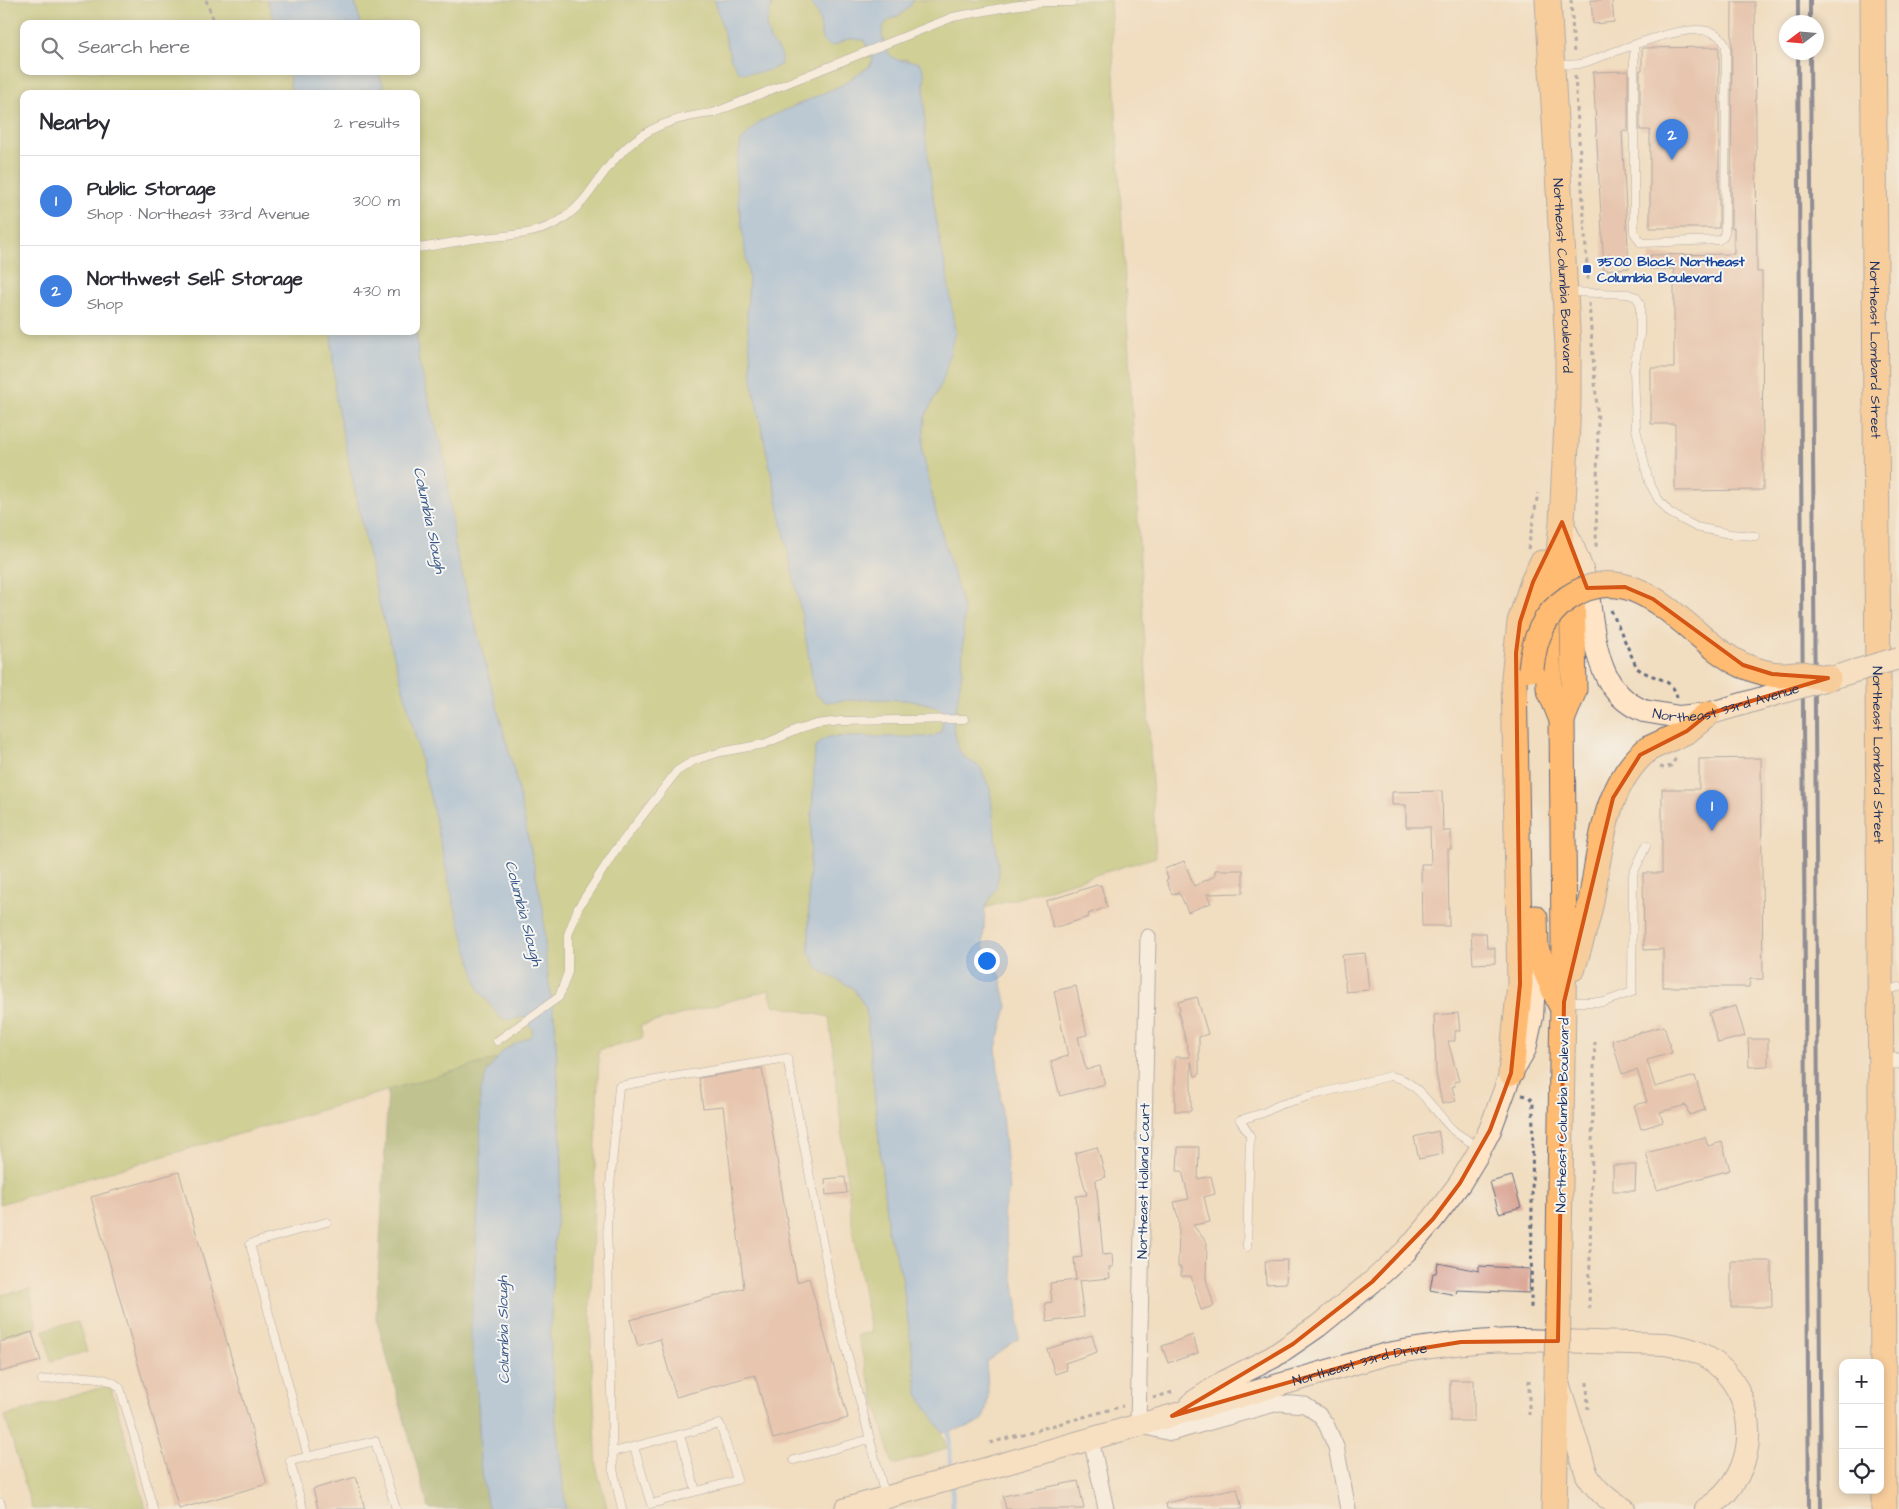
<!DOCTYPE html>
<meta charset="utf-8">
<style>
body{margin:0;font-family:"Architects Daughter",sans-serif;background:#f2f2f3;color:#2b2b33}
.controls{position:absolute;right:15px;bottom:15px;display:grid;overflow:hidden;border-radius:10px;box-shadow:0 2px 8px #0003}
.controls button{width:45px;height:45px;display:grid;place-items:center;padding:0;border:0;border-bottom:1px solid #e1e1e2;background:#fff;color:#2b2b33;font:25px sans-serif}
.compass{position:absolute;left:1779px;top:15px;width:45px;height:45px;border-radius:50%;background:#fff;box-shadow:0 2px 8px #0003;rotate:254deg}
.you{position:absolute;left:986px;top:960px;width:18px;height:18px;margin:-12px;border:4px solid #fff;border-radius:50%;background:#1a73e8;box-shadow:0 0 0 8px #1a73e833}
.badge{display:grid;place-items:center;width:32px;height:32px;border-radius:50%;background:#c8321e;color:#fff;font-size:16px;font-weight:700}
.pin{position:absolute;translate:-50% -41px;filter:drop-shadow(0 1px 2px #0008)}
.pin::after{content:'';position:absolute;top:26px;width:18px;height:15px;background:inherit;clip-path:polygon(0 0,100% 0,50% 100%)}
.list{margin:0;padding:0;list-style:none}
h2{display:flex;justify-content:space-between;align-items:center;height:65px;margin:0;padding:0 20px;font-size:21px}
h2 small{font-size:16px;font-weight:400;color:#7c7c81}
.list li{display:grid;grid-template-columns:32px 1fr auto;gap:15px;align-items:center;box-sizing:border-box;height:90px;padding:0 20px;border-top:1px solid #e1e1e2}
.list b{display:block;font-size:19px;white-space:nowrap}
.list p{margin:0;font-size:16px;white-space:nowrap;color:#7c7c81}
.list em{font-size:16px;font-style:normal;color:#7c7c81}
.icon{flex:none;width:28px;height:28px;fill:none;stroke:currentColor;stroke-width:2;stroke-linecap:round;stroke-linejoin:round}
.map{position:relative;flex:none;width:1899px;height:1509px;overflow:hidden}
.search{position:absolute;background:#fff;box-shadow:0 2px 8px #0003;left:20px;top:20px;width:400px;height:55px;display:flex;align-items:center;gap:12px;box-sizing:border-box;padding:0 18px;border-radius:10px;color:#7c7c81;font-size:19px}
.panel{position:absolute;background:#fff;box-shadow:0 2px 8px #0003;left:20px;top:90px;width:400px;height:245px;border-radius:10px}
.map>svg:first-child{display:block}
.green{fill:#a8be63;stroke:#627660}
.forest{fill:#86a559;stroke:#506a5c}
.water{fill:#7bb0e9;stroke:#4b70a4}
.lines{fill:none;stroke-linecap:round;stroke-linejoin:round}
.stream{stroke:#7bb0e9;stroke-width:5}
.building{fill:#dba899}
.lane-casing{stroke:#666c80;stroke-width:9}
.street-casing{stroke:#666c80;stroke-width:17}
.secondary-casing{stroke:#666c80;stroke-width:24}
.primary-casing{stroke:#666c80;stroke-width:27}
.path{stroke:#666c80;stroke-width:3;stroke-dasharray:4 4;stroke-linecap:butt}
.lane{stroke:#fff;stroke-width:8}
.street{stroke:#fff;stroke-width:15}
.secondary{stroke:#ffe4c6;stroke-width:22}
.primary{stroke:#ffbb71;stroke-width:25}
.rail{stroke:#1b2f5e;stroke-width:4}
.secondary-bridge-casing{stroke:#666c80;stroke-width:24;stroke-linecap:butt}
.primary-bridge-casing{stroke:#666c80;stroke-width:27;stroke-linecap:butt}
.secondary-bridge{stroke:#ffe4c6;stroke-width:22}
.primary-bridge{stroke:#ffbb71;stroke-width:25}
.marked{fill:none;stroke:#d45514;stroke-width:4;stroke-linejoin:round}
.transit-dot{fill:#1a4fb4;stroke:#f6f6f2;stroke-width:2}
.labels{text-anchor:middle;stroke-width:4;stroke-linejoin:round;paint-order:stroke}
.transit-label{font-size:14px;font-weight:bold;fill:#164399;stroke:#f6f6f2;text-anchor:start}
.street-label{font-size:14px;fill:#1b2f5e;stroke:#f6f6f2}
.water-label{font-size:15px;font-style:italic;fill:#385688;stroke:#f6f6f2}
</style>
<div class="map">
<svg width="1899" height="1509" viewBox="0 0 1899 1509">
<rect width="100%" height="100%" fill="#f6f6f2"/>
<filter id="ink" filterUnits="userSpaceOnUse"><feTurbulence type="fractalNoise" baseFrequency=".02" numOctaves="2"/><feDisplacementMap in="SourceGraphic" scale="10" xChannelSelector="R" yChannelSelector="G"/><feConvolveMatrix kernelMatrix="1 2 1 2 8 2 1 2 1" color-interpolation-filters="sRGB"/></filter>
<filter id="wash" filterUnits="userSpaceOnUse"><feTurbulence type="fractalNoise" baseFrequency=".0096" numOctaves="4" result="noise"/><feDisplacementMap in="SourceGraphic" scale="20" xChannelSelector="R" yChannelSelector="G"/><feGaussianBlur stdDeviation="1.12" result="paint"/><feColorMatrix in="noise" values="0 0 0 0 0 0 0 0 0 0 0 0 0 0 0 0 0 1.4 0 .05"/><feComposite in="paint" operator="in"/></filter>
<g filter="url(#wash)">
<rect width="100%" height="100%" fill="#f1ddbf"/>
<g class="green">
<polygon points="0,0 267,0 276,24 24,24 24,71 289,71 291,94 24,94 24,331 331,331 336,401 379,603 405,695 432,804 454,904 491,1005 499,1017 523,1017 533,1029 531,1036 504,1050 499,1058 0,1204"/>
<path d="M354,0H715L731,59L778,49L770,40L766,26L772,4L776,0H807C818,10 822,21 821,35L833,46L848,39L864,40L873,59L870,66L842,85L759,122L747,314L753,388L803,621L815,693L826,702C850,700 928,693 944,713L941,733L932,737H828L815,749L809,885V953L819,970L853,988L866,1008L888,1232L902,1276L918,1394L942,1432L947,1449L893,1465L857,1335L871,1332L854,1242L829,1017L773,1005L769,990L640,1026L643,1038L599,1050L590,1318L597,1469L607,1507L601,1509H566L556,1424L550,1336L553,1256L562,1164L555,1023L546,965L543,909L515,775L455,548L445,462L419,363L416,327V94H386L378,71H416V24H361Z"/>
<polygon points="913,0 1110,0 1156,857 985,908 996,887 999,873 990,789 980,767 965,758 959,750 953,728 962,671 964,612 935,509 922,450 925,417 943,380 947,273 937,227 925,134 924,72 906,59 897,61 888,54 881,33 881,28 889,20 900,16 913,2"/>
<polygon points="30,1289 37,1328 0,1337 0,1295"/>
<polygon points="78,1321 87,1352 51,1361 44,1330"/>
<polygon points="110,1385 146,1508 32,1509 5,1416"/>
</g>
<polygon class="forest" points="499,1058 487,1072 480,1095 481,1163 473,1286 480,1463 487,1503 490,1509 429,1509 376,1318 388,1090"/>
<g class="water">
<polygon points="267,0 354,0 361,24 276,24"/>
<path d="M715,0H776L772,4L766,26L770,40L781,54V64C769,73 754,74 739,72L731,59Z"/>
<path d="M807,0H913V1C903,22 874,14 884,43C892,66 900,58 920,63L924,71L925,134L937,227L947,273L955,332L943,380L925,417L922,450L935,509L964,612L962,671L953,728L959,750L965,758L980,767L990,789L999,873L996,887L985,908L983,946L1000,975L1007,1007L996,1048L1009,1191L1003,1213L1018,1310V1339L986,1362C987,1378 991,1403 983,1418C979,1426 952,1431 942,1432L918,1394L902,1276L888,1232L866,1008L853,988L819,970L809,953V885L815,749L819,742L828,737H932L941,732L944,713C928,693 850,700 826,702L815,694L803,621L753,388L747,314L749,281L735,173L741,141L759,122L842,85L870,66L873,59L864,40C859,40 852,38 848,39C835,42 835,52 822,40C820,24 821,12 807,0Z"/>
<polygon points="289,71 378,71 386,94 291,94"/>
<polygon points="416,327 419,363 445,462 455,548 515,775 543,909 546,965 555,1023 562,1164 553,1256 550,1336 556,1424 566,1509 490,1509 487,1503 480,1463 479,1413 471,1334 481,1163 480,1095 487,1072 504,1050 531,1036 533,1029 523,1017 507,1020 499,1017 479,989 454,904 432,804 405,695 379,603 336,401 331,331 416,331"/>
</g>
<g class="lines">
<g class="stream">
<polyline points="949,1432 951,1474"/>
<polyline points="952,1485 953,1509"/>
</g>
</g>
<g id="blocks">
<g class="building">
<polygon points="1591,0 1612,0 1614,22 1593,24"/>
<polygon points="1732,2 1755,2 1757,272 1762,272 1763,490 1675,491 1675,424 1651,424 1651,368 1674,368 1674,269 1650,269 1650,255 1734,254 1734,228 1731,228"/>
<polygon points="1719,47 1719,228 1650,228 1650,130 1640,130 1640,70 1642,70 1642,48"/>
<polygon points="1628,71 1628,131 1622,131 1629,268 1604,270 1593,72"/>
<polygon points="1761,758 1763,979 1750,979 1749,987 1663,987 1663,949 1644,950 1643,873 1662,873 1662,789 1699,789 1699,759"/>
<polygon points="1442,791 1443,831 1451,831 1451,849 1448,849 1449,926 1422,926 1421,864 1431,864 1430,827 1406,827 1406,805 1392,805 1392,792"/>
<polygon points="1184,861 1194,886 1215,876 1215,870 1243,870 1243,893 1207,894 1211,903 1188,912 1180,894 1176,894 1179,892 1172,894 1166,880 1168,879 1165,869"/>
<polygon points="1097,885 1101,885 1107,907 1088,914 1089,917 1053,928 1046,901"/>
<polygon points="1471,933 1486,933 1487,948 1495,948 1495,963 1473,964"/>
<polygon points="1365,953 1369,990 1346,992 1342,955"/>
<polygon points="1076,986 1087,1035 1078,1037 1086,1070 1100,1066 1105,1084 1060,1096 1051,1061 1068,1056 1054,991"/>
<polygon points="1197,997 1208,1034 1199,1037 1199,1075 1195,1076 1191,1061 1191,1111 1175,1111 1175,1057 1190,1057 1178,1011 1180,1011 1178,1002"/>
<polygon points="1736,1006 1745,1036 1718,1043 1709,1013"/>
<polygon points="1458,1013 1460,1031 1455,1031 1455,1041 1448,1041 1459,1081 1454,1082 1455,1086 1452,1087 1456,1101 1442,1104 1436,1073 1434,1015"/>
<polygon points="1664,1026 1672,1053 1647,1060 1655,1087 1695,1076 1705,1110 1689,1115 1686,1105 1660,1112 1663,1122 1641,1129 1634,1105 1647,1102 1637,1070 1622,1074 1612,1040"/>
<polygon points="1748,1039 1768,1039 1768,1066 1749,1067"/>
<polygon points="762,1068 797,1282 809,1278 848,1418 773,1439 755,1375 676,1397 660,1339 638,1346 630,1320 744,1288 723,1106 703,1108 699,1078"/>
<polygon points="1438,1131 1443,1154 1419,1159 1414,1137"/>
<polygon points="1705,1137 1708,1146 1722,1142 1730,1170 1657,1190 1646,1153"/>
<polygon points="1097,1147 1106,1177 1096,1180 1103,1255 1112,1254 1113,1267 1109,1267 1110,1278 1079,1281 1084,1317 1047,1322 1045,1303 1052,1302 1050,1283 1076,1280 1074,1258 1082,1257 1076,1196 1087,1195 1075,1153"/>
<polygon points="1178,1147 1199,1147 1198,1179 1211,1176 1215,1194 1204,1197 1210,1222 1193,1225 1207,1243 1206,1279 1214,1306 1201,1310 1191,1276 1181,1276 1181,1267 1178,1267 1178,1265 1179,1222 1174,1202 1189,1199 1182,1171 1177,1171"/>
<polygon points="1613,1165 1636,1165 1635,1191 1613,1191"/>
<polygon points="179,1172 267,1484 179,1509 91,1197"/>
<polygon points="1512,1176 1521,1207 1499,1213 1490,1182"/>
<polygon points="845,1177 847,1193 826,1195 825,1179"/>
<polygon points="1287,1260 1286,1283 1266,1284 1265,1261"/>
<polygon points="1731,1261 1771,1261 1772,1307 1731,1307"/>
<polygon points="1438,1263 1479,1271 1479,1266 1530,1269 1529,1293 1457,1290 1456,1295 1430,1290 1433,1273 1436,1273"/>
<polygon points="32,1332 41,1361 0,1372 0,1342"/>
<polygon points="1092,1335 1097,1352 1065,1363 1067,1370 1055,1374 1047,1349"/>
<polygon points="1193,1335 1198,1353 1168,1363 1162,1346"/>
<rect x="1450" y="1380" width="24" height="41"/>
<polygon points="356,1477 365,1509 318,1509 313,1489"/>
<polygon points="1078,1481 1084,1509 1006,1509 1003,1496"/>
<polygon points="1237,1488 1242,1509 1167,1509 1166,1503"/>
</g>
</g>
</g>
<g filter="url(#ink)">
<use href="#blocks" fill-opacity="0" stroke="#666c80" stroke-width="1"/>
<g class="lines">
<g class="lane-casing">
<g id="lane">
<path d="M1556,63C1563,65 1572,65 1579,64C1607,58 1713,3 1726,47L1725,232L1723,237L1719,240L1641,243L1634,232V45"/>
<path d="M416,248C435,246 454,242 473,239C503,235 538,237 564,218C584,204 592,188 606,170C635,132 666,118 713,113L953,17L1012,6L1042,2H1072"/>
<polyline points="1569,292 1628,294 1636,297 1640,303 1640,334 1634,369 1636,429 1649,482 1658,499 1670,513 1696,527 1730,534 1755,536"/>
<polyline points="1884,991 1899,987"/>
<polyline points="1566,1002 1604,1002 1632,992 1633,874 1646,846"/>
<polyline points="497,1041 559,997 568,972 568,935 578,908 615,851 677,771 695,760 721,752 764,744 797,730 816,724 841,721 965,719"/>
<path d="M1247,1247L1250,1136L1240,1120L1263,1113L1279,1105L1313,1095L1390,1076C1418,1079 1434,1112 1453,1130C1461,1137 1471,1142 1479,1147"/>
<path d="M42,1380C62,1378 105,1371 120,1388L134,1436L153,1509"/>
<polyline points="680,1435 696,1491"/>
<polyline points="613,1452 720,1424 737,1480 651,1504 634,1447"/>
<polyline points="308,1457 250,1244 327,1222"/>
<polyline points="794,1460 870,1439"/>
<polyline points="0,1502 2,1509"/>
<polyline points="303,1509 290,1461 375,1441 396,1509"/>
<polyline points="622,1509 613,1469 607,1220 619,1086 787,1058 835,1307 885,1496"/>
</g>
</g>
<g class="street-casing">
<g id="street">
<polyline points="1148,937 1138,1425 1171,1433 1278,1403 1305,1405 1319,1415 1326,1424 1336,1447 1348,1509"/>
<polyline points="1880,1061 1899,1061"/>
<polyline points="1091,1439 1106,1509"/>
</g>
</g>
<g class="secondary-casing">
<g id="secondary">
<path d="M1562,522C1570,542 1581,562 1586,583C1595,629 1592,691 1644,711"/>
<path d="M1560,1389L1587,1475C1597,1491 1608,1500 1624,1509"/>
<polyline points="1192,1403 1224,1382 1273,1357 1318,1326 1372,1282 1406,1251 1433,1219 1460,1183 1477,1155 1490,1130 1511,1073 1525,1049 1532,1017 1536,949"/>
<path id="s1" d="M846,1509L1387,1354C1432,1346 1475,1340 1520,1340L1665,1344C1679,1346 1693,1349 1705,1356C1762,1389 1763,1475 1706,1509"/>
</g>
</g>
<g class="primary-casing">
<g id="primary">
<path id="s2" d="M1548,0L1568,346V403L1562,522L1559,552L1546,587L1549,688L1562,720L1564,942L1558,1304"/>
<path id="s3" d="M1873,0L1884,1509"/>
<polyline points="1559,552 1572,585 1574,690 1562,720"/>
<polyline points="1535,918 1536,949 1560,1003"/>
<path d="M1573,968C1579,946 1587,923 1591,901C1601,848 1603,786 1648,749"/>
<polyline points="1511,1073 1520,984 1514,677 1520,622 1533,582 1542,563"/>
<polyline points="1554,1509 1557,1380"/>
</g>
</g>
<g class="path">
<polyline points="206,0 215,24"/>
<polyline points="1571,0 1574,55"/>
<polyline points="1575,76 1588,282"/>
<polyline points="1589,303 1598,422 1596,549"/>
<polyline points="1528,549 1538,493"/>
<path d="M1611,610L1637,668C1651,679 1673,677 1677,697"/>
<polyline points="1660,767 1664,768 1671,766 1676,758"/>
<polyline points="1522,1095 1528,1096 1533,1101 1531,1308"/>
<polyline points="1589,1309 1593,1095 1595,1042"/>
<polyline points="1529,1380 1529,1415"/>
<polyline points="1587,1382 1588,1409"/>
<polyline points="1153,1398 1176,1391"/>
<polyline points="990,1443 1123,1406"/>
</g>
<use href="#lane" class="lane"/>
<use href="#street" class="street"/>
<use href="#secondary" class="secondary"/>
<use href="#primary" class="primary"/>
<g class="rail">
<polyline points="1798,0 1798,22"/>
<polyline points="1810,0 1810,22"/>
<polyline points="1798,52 1809,1509"/>
<polyline points="1810,52 1821,1509"/>
</g>
<g class="secondary-bridge-casing">
<g id="secondary-bridge">
<path id="s4" d="M1644,711L1679,717L1708,714L1899,658"/>
</g>
</g>
<g class="primary-bridge-casing">
<g id="primary-bridge">
<path d="M1531,669C1534,639 1543,615 1568,598C1638,551 1687,639 1742,665C1754,670 1769,675 1782,675C1789,675 1795,673 1801,674C1810,675 1819,677 1828,678"/>
<polyline points="1648,749 1687,731 1708,714"/>
<polyline points="1557,1380 1558,1304"/>
</g>
</g>
<use href="#secondary-bridge" class="secondary-bridge"/>
<use href="#primary-bridge" class="primary-bridge"/>
</g>
</g>
<path d="M0 0H1899V1509H0ZM1562,522L1587,588L1625,587L1653,599L1743,665L1772,674L1828,678L1708,714L1687,731L1640,755L1613,798L1564,1002L1558,1341L1461,1342L1387,1354L1172,1416L1293,1344L1372,1282L1433,1219L1460,1183L1490,1130L1511,1073L1520,984L1516,653L1520,622L1533,582Z" fill="#f1ddbf" fill-opacity=".55" fill-rule="evenodd"/>
<path class="marked" d="M1562,522L1587,588L1625,587L1653,599L1743,665L1772,674L1828,678L1708,714L1687,731L1640,755L1613,798L1564,1002L1558,1341L1461,1342L1387,1354L1172,1416L1293,1344L1372,1282L1433,1219L1460,1183L1490,1130L1511,1073L1520,984L1516,653L1520,622L1533,582Z"/>
<rect class="transit-dot" x="1582" y="264" width="10" height="10" rx="2.5"/>
<g class="labels">
<g class="transit-label">
<text x="1597" y="266">3500 Block Northeast<tspan x="1597" dy="16">Columbia Boulevard</tspan></text>
</g>
<g class="street-label">
<text dy="5" stroke="none"><textPath href="#s2" startOffset="276">Northeast Columbia Boulevard</textPath></text>
<text dy="5" stroke="none"><textPath href="#s3" startOffset="350">Northeast Lombard Street</textPath></text>
<text dy="5" stroke="none"><textPath href="#s4" startOffset="84">Northeast 33rd Avenue</textPath></text>
<text dy="5" stroke="none"><textPath href="#s3" startOffset="755">Northeast Lombard Street</textPath></text>
<text transform="translate(1562 1115) rotate(-89)" y="5">Northeast Columbia Boulevard</text>
<text transform="translate(1143 1181) rotate(-89)" y="5">Northeast Holland Court</text>
<text dy="5" stroke="none"><textPath href="#s1" startOffset="534">Northeast 33rd Drive</textPath></text>
</g>
<g class="water-label">
<text transform="translate(430 520) rotate(78)" y="5">Columbia Slough</text>
<text transform="translate(524 913) rotate(75)" y="5">Columbia Slough</text>
<text transform="translate(503 1330) rotate(-91)" y="5">Columbia Slough</text>
</g>
</g>
</svg>
<div class="controls">
<button>+</button>
<button>−</button>
<button><svg class="icon" aria-label="locate" viewBox="0 0 24 24"><circle cx="12" cy="12" r="6"/><path d="M12 2v4M12 18v4M2 12h4M18 12h4"/></svg></button>
</div>
<svg class="compass" viewBox="-18 -18 36 36"><path d="M0-13l5 13h-10z" fill="#e53935"/><path d="M0 13l5-13h-10z" fill="#7c7c81"/></svg>
<div class="you"></div>
<div class="pin badge" style="left:1712px;top:831px;background:#3f7fe0">1</div>
<div class="pin badge" style="left:1672px;top:160px;background:#3f7fe0">2</div>
<div class="search"><svg class="icon" aria-label="search" viewBox="0 0 24 24"><circle cx="10" cy="10" r="6"/><path d="M15 15l6 6"/></svg>Search here</div>
<section class="panel">
<h2>Nearby<small>2 results</small></h2>
<ul class="list">
<li><span class="badge" style="background:#3f7fe0">1</span><div><b>Public Storage</b><p>Shop · Northeast 33rd Avenue</p></div><em>300 m</em></li>
<li><span class="badge" style="background:#3f7fe0">2</span><div><b>Northwest Self Storage</b><p>Shop</p></div><em>430 m</em></li>
</ul>
</section>
</div>
